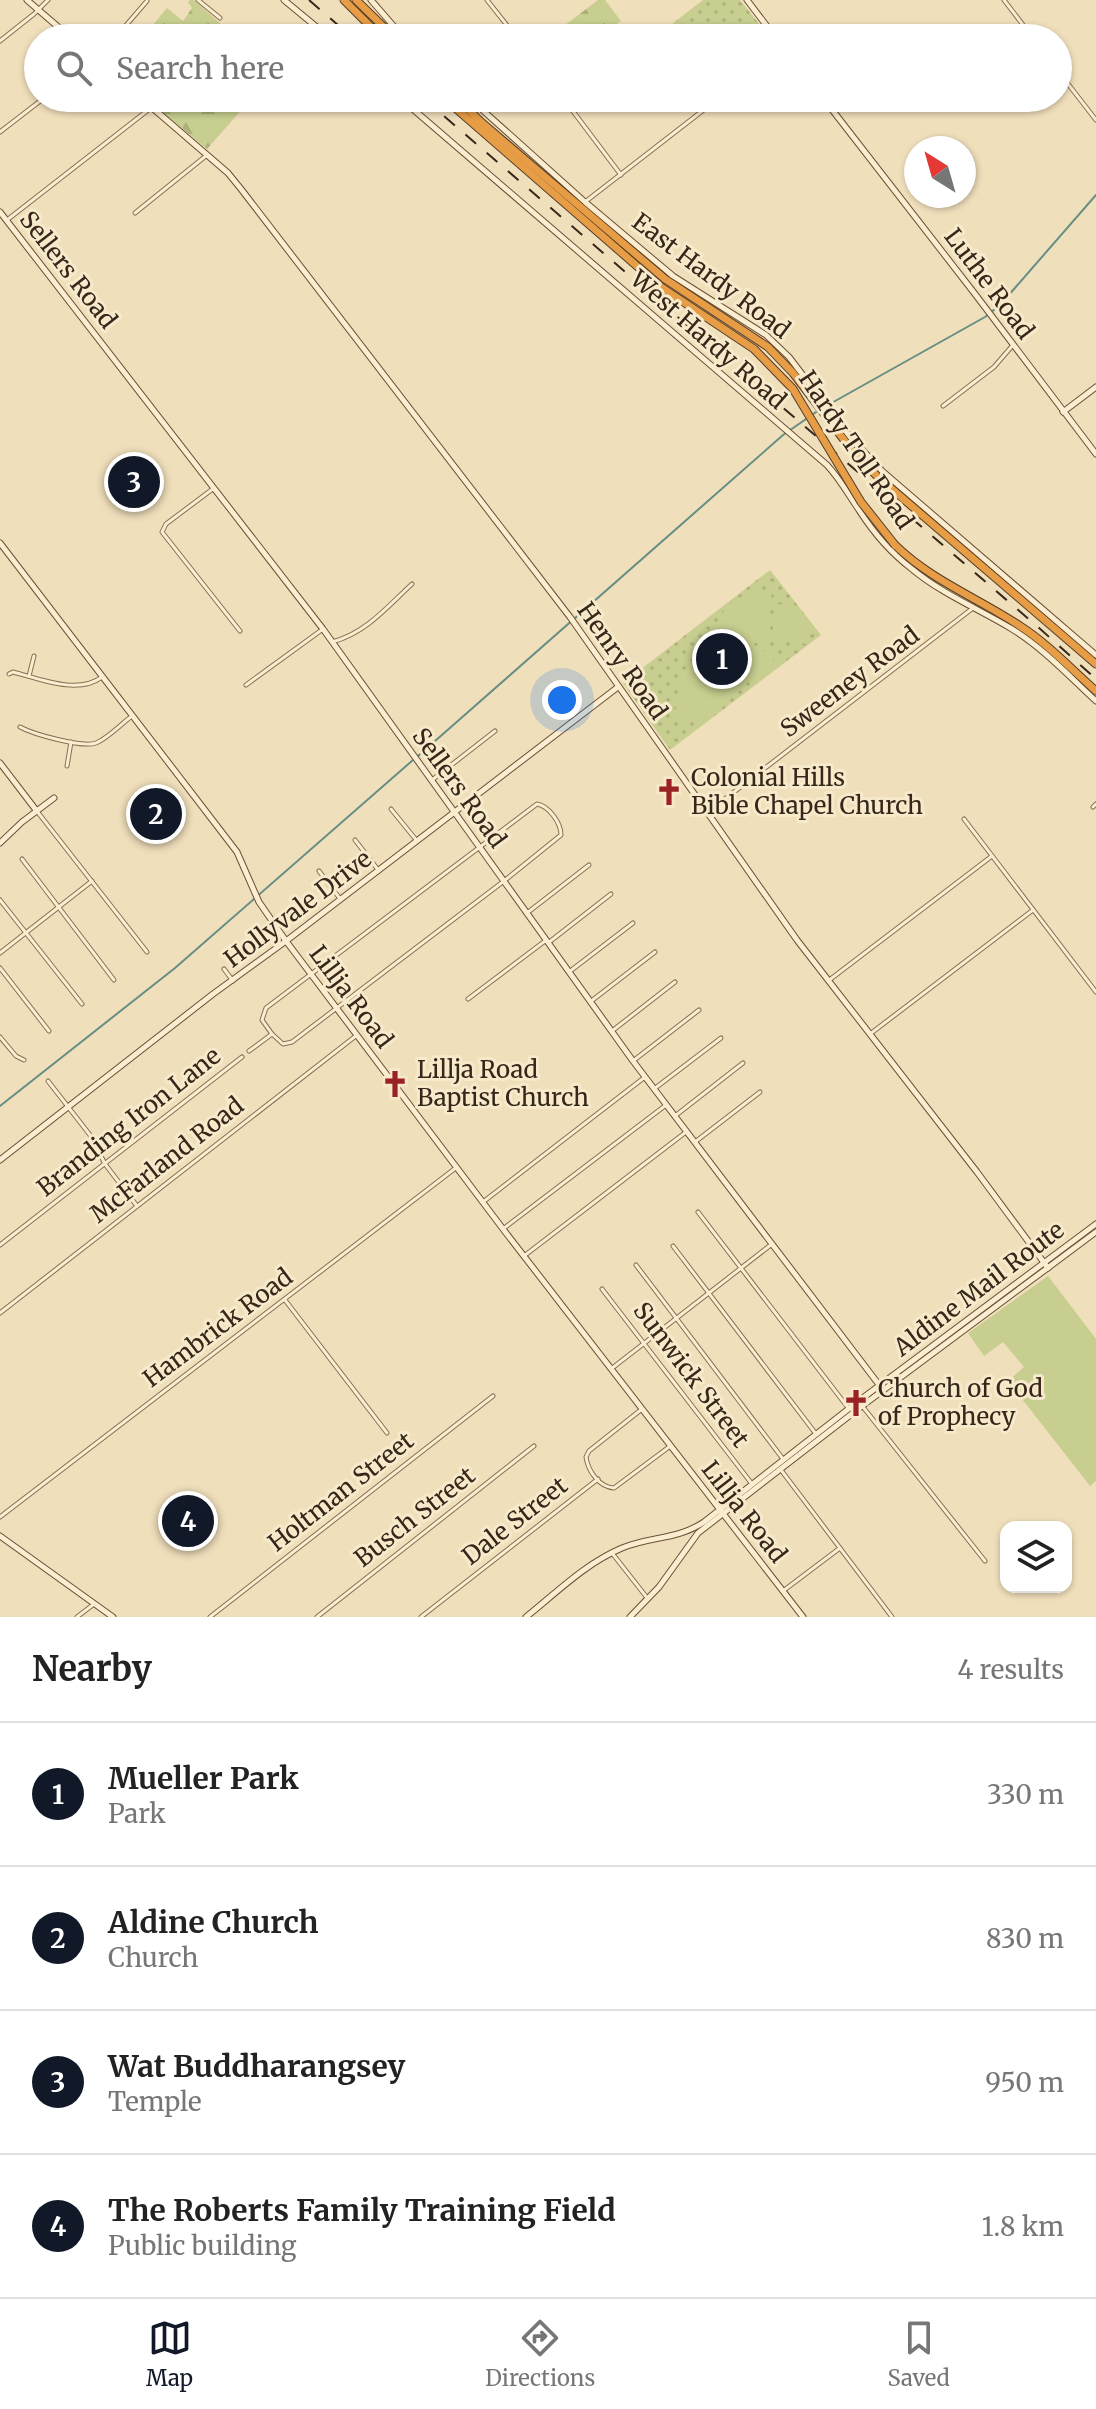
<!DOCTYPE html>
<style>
body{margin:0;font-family:Merriweather,serif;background:#f2f2f2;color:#222}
.controls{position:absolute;right:24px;bottom:24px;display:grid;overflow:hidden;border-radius:16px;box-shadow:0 2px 6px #0004}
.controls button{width:72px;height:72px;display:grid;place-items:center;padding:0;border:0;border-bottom:2px solid #e0e0e0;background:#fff;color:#222;font:40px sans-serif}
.compass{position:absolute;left:904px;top:136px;width:72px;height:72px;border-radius:50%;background:#fff;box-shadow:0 2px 6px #0004;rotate:323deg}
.you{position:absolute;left:562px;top:700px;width:28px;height:28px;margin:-20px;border:6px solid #fff;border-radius:50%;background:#1a73e8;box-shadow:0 0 0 12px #1a73e833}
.badge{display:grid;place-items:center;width:52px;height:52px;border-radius:50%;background:#111827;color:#fff;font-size:26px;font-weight:700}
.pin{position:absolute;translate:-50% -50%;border:4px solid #fff;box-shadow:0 2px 8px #0006}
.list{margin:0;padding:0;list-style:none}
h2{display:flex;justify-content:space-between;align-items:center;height:104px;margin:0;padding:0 32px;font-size:34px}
h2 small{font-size:26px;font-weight:400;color:#767676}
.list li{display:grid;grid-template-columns:52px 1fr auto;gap:24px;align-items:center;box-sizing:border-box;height:144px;padding:0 32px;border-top:2px solid #e0e0e0}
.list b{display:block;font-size:30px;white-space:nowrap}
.list p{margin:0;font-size:26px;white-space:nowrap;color:#767676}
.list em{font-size:26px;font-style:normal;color:#767676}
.icon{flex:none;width:44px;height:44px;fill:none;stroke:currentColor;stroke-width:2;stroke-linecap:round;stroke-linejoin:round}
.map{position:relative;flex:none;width:1096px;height:1617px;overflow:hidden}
.search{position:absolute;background:#fff;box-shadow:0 2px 6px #0004;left:24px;right:24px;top:24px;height:88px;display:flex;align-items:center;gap:20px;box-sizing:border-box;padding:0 28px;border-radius:44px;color:#767676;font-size:30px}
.sheet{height:680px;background:#fff}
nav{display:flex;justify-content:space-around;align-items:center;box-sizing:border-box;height:112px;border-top:2px solid #e0e0e0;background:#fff;font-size:22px;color:#767676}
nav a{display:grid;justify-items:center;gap:4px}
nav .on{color:#111827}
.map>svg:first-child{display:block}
.grass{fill:url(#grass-dots)}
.forest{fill:url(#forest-firs)}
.pitch{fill:#c8ce8f}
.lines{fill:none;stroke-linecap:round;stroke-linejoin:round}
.stream{stroke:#678e84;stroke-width:2}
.street-casing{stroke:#886f54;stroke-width:5}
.secondary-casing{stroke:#695038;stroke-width:7}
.highway-casing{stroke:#553d29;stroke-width:9}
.street{stroke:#fbedcf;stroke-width:3}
.secondary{stroke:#fbedcf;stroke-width:5}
.highway{stroke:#e69d45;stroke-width:7}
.rail{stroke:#36271a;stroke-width:2;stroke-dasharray:14 14;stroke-linecap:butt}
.highway-bridge-casing{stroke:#553d29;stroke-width:9;stroke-linecap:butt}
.highway-bridge{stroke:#e69d45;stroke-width:7}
.labels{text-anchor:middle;stroke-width:6;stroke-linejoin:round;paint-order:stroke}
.street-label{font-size:24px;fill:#36271a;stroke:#f7eacb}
.poi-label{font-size:24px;fill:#36271a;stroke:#f7eacb;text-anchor:start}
</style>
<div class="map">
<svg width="1096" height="1617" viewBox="0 0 1096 1617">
<defs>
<pattern id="grass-dots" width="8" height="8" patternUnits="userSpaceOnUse" patternTransform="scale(2)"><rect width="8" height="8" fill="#c8ce8f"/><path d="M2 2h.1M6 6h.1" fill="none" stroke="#acb17b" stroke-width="1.8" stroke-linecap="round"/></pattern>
<pattern id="forest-firs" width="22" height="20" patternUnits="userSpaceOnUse" patternTransform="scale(2)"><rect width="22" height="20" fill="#c8ce8f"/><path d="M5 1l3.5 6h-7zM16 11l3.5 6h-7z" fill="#acb17b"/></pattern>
</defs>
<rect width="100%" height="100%" fill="#f0dfbb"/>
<g class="grass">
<polygon points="703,0 740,0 760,25 743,38 654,38"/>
<polygon points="770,570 821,635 670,750 623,683"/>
</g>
<g class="forest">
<polygon points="190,0 194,0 231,33 233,38 152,38 146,33 167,8 183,21 192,8 188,2"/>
<polygon points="598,0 605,0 621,21 598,38 548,38"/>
<polygon points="146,98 252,98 207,149"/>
</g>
<g class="pitch">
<path d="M766,591L772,592L767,641L763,644L714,638C717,609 737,592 766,591Z"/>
<path d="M776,604C798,605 810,622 806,644L775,639L772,636Z"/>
<path d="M743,648L775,652C772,675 758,684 735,683L739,651Z"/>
<path d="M687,668L734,676C730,708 706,725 674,719L682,671Z"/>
<polygon points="1048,1276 1096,1339 1096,1481 1090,1486 1008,1381 1024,1367 1003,1342 984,1356 968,1333"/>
</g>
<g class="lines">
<g class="stream">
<polyline points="828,405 985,317 1000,305 1096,195"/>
<polyline points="418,756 783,435 819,410"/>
<polyline points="0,1106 175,968 413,760"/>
</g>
<g class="street-casing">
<g id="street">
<polyline points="198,0 220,18"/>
<polyline points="487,0 517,38"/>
<polyline points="1004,0 1033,38"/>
<polyline points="115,38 147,1"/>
<polyline points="0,41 34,14 48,0"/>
<polyline points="1058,71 1096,120"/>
<polyline points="563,98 621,175"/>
<polyline points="0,132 44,98"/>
<polyline points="585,202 719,98"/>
<polyline points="135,213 207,155"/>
<polyline points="7,220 152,107"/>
<polyline points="943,406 994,367 1013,345"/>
<polyline points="214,488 166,524 162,532 240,631"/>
<path d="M332,642C366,633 387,607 412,584"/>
<path d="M9,674L13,672C40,679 78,695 102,677"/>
<polyline points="29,676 34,656"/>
<polyline points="246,685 323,629"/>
<path d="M20,727C33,734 82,748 96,743C108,738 121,724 132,716"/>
<polyline points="67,766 71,742"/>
<polyline points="432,780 495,731"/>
<path d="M537,804C549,806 561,823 561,835L504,881L292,1042L283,1044L272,1034L262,1020L266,1008Z"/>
<polyline points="1093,807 1096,804"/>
<polyline points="391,809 417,841"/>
<polyline points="36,810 147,952"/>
<polyline points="708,812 973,608"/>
<polyline points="964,819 1096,992"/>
<polyline points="355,840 379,871"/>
<polyline points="22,859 114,980"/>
<polyline points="319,871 341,900"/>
<polyline points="0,900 82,1004"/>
<polyline points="527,913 589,865"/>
<polyline points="548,943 611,894"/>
<polyline points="0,953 92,881"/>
<polyline points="0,968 49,1031"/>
<polyline points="224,969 233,981"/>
<polyline points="569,972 633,923"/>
<polyline points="828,981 992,856"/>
<polyline points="468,999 545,941"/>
<polyline points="590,1002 655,952"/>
<polyline points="612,1031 675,982"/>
<polyline points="870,1034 1033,910"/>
<polyline points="0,1037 16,1056 24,1060"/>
<polyline points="249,1051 272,1034"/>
<polyline points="633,1061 699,1010"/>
<polyline points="48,1081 90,1135 105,1164 137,1206"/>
<polyline points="654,1089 721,1038"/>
<polyline points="675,1116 743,1063"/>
<polyline points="695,1142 760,1092"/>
<polyline points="483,1202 645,1077"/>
<polyline points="698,1212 849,1409"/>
<polyline points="503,1229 666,1105"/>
<polyline points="0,1245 242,1057"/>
<polyline points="673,1246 816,1434"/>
<polyline points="524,1256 686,1132"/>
<polyline points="636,1265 783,1459"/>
<polyline points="602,1289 752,1484"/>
<polyline points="285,1300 387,1433"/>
<polyline points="0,1313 357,1035"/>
<polyline points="611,1369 772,1244"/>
<polyline points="863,1407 985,1561"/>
<path d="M642,1409L589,1451L586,1457C588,1471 599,1487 614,1488L669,1447"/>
<polyline points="781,1470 892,1617"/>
<polyline points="0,1517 457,1167"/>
<polyline points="612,1553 648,1599"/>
<polyline points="783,1591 840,1548"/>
<polyline points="77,1617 94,1604"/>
<polyline points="210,1617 493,1396"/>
<polyline points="317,1617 534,1446"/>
<polyline points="421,1617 598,1479"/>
</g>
</g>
<g class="secondary-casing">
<g id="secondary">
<polyline points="27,0 71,38"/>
<polyline points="284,0 330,38"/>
<polyline points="371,0 404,38"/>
<polyline points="747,0 776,38"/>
<polyline points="141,98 228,173 241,189 570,617 797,940 977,1172 1048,1268"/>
<path d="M400,98L827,465C840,479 848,494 859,510C873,532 891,553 912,569C942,594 979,609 1012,629C1043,648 1069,676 1096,701"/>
<polyline points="469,98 585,202 673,276 766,335 789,357 851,438 882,471 1096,655"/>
<polyline points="823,98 975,294 1096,454"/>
<polyline points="0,212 323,629 633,1061 883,1390"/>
<polyline points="1063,412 1096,387"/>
<polyline points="0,543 237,852 259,902 286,941 503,1229 803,1617"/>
<polyline points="0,763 36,810"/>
<polyline points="0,843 22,822 54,798"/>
<polyline points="0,1160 213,994 286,941 618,687"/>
<polyline points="0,1536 113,1617"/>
<path d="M526,1617C556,1593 586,1563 622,1548C651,1536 677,1540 704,1522L860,1400L1096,1224"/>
<polyline points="630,1617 659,1587 698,1533 862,1406 1096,1232"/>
</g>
</g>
<g class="highway-casing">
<g id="highway">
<polyline points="344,0 382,38"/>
<polyline points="356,0 395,38"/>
<polyline points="444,98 661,287 754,349"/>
<polyline points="457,98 481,122 665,279 768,347 793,373 854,453 879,478 1096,664"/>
<path d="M895,545C932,581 978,598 1020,626C1048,644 1071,669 1096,691"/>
</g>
</g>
<use href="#street" class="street"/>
<use href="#secondary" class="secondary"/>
<use href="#highway" class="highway"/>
<g class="rail">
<polyline points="309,0 353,38"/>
<polyline points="423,98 1038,627 1096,679"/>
</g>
<g class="highway-bridge-casing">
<polyline id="highway-bridge" points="754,349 793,389 861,502 895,545"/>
</g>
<use href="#highway-bridge" class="highway-bridge"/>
</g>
<defs>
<g id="church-bare" transform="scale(2.16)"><path d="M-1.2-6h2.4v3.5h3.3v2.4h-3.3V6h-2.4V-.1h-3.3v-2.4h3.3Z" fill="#9a2124" stroke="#f7eacb" stroke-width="2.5" paint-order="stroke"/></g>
</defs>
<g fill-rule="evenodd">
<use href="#church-bare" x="669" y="792"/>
<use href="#church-bare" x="395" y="1084"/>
<use href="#church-bare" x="856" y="1403"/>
</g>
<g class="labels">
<g class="street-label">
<text transform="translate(68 270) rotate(52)" y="8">Sellers Road</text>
<text transform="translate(711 276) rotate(37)" y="8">East Hardy Road</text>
<text transform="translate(989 284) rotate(53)" y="8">Luthe Road</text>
<text transform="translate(708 340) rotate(41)" y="8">West Hardy Road</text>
<text transform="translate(856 450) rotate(56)" y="8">Hardy Toll Road</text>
<text transform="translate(622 661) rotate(55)" y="8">Henry Road</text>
<text transform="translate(850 682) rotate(-37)" y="8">Sweeney Road</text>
<text transform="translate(459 788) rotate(54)" y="8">Sellers Road</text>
<text transform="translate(298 909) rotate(-37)" y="8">Hollyvale Drive</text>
<text transform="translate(351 997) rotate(53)" y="8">Lillja Road</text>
<text transform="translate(129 1122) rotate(-38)" y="8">Branding Iron Lane</text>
<text transform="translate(167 1160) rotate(-38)" y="8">McFarland Road</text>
<text transform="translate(979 1289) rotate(-37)" y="8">Aldine Mail Route</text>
<text transform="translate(218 1328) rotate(-37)" y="8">Hambrick Road</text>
<text transform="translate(691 1375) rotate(53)" y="8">Sunwick Street</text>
<text transform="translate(341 1492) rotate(-38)" y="8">Holtman Street</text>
<text transform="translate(744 1512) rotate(52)" y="8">Lillja Road</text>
<text transform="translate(415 1517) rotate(-38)" y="8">Busch Street</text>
<text transform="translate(515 1521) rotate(-38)" y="8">Dale Street</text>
</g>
<g class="poi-label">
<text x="691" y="786">Colonial Hills<tspan x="691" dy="28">Bible Chapel Church</tspan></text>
<text x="417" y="1078">Lillja Road<tspan x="417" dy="28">Baptist Church</tspan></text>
<text x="878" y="1397">Church of God<tspan x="878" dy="28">of Prophecy</tspan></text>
</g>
</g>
</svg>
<div class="controls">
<button><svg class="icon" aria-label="layers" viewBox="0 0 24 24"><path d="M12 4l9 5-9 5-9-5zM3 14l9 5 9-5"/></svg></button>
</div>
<svg class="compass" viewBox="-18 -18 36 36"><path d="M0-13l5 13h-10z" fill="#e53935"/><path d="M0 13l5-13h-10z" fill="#767676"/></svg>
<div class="you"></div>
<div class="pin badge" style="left:722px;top:659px">1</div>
<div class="pin badge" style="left:156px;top:814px">2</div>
<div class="pin badge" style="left:134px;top:482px">3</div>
<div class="pin badge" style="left:188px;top:1521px">4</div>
<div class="search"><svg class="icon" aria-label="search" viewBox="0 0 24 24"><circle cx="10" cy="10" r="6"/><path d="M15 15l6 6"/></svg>Search here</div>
</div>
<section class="sheet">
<h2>Nearby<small>4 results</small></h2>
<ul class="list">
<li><span class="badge">1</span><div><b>Mueller Park</b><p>Park</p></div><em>330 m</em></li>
<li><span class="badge">2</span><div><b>Aldine Church</b><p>Church</p></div><em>830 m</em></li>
<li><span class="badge">3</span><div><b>Wat Buddharangsey</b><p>Temple</p></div><em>950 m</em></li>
<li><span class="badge">4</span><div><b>The Roberts Family Training Field</b><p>Public building</p></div><em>1.8 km</em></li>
</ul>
</section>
<nav>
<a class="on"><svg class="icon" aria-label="map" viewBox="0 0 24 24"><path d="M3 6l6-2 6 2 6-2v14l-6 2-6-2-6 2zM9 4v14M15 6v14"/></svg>Map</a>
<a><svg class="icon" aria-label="directions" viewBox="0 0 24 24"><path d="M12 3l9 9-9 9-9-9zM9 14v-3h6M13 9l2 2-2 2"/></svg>Directions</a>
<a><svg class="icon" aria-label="saved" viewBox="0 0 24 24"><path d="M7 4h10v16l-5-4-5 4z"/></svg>Saved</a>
</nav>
